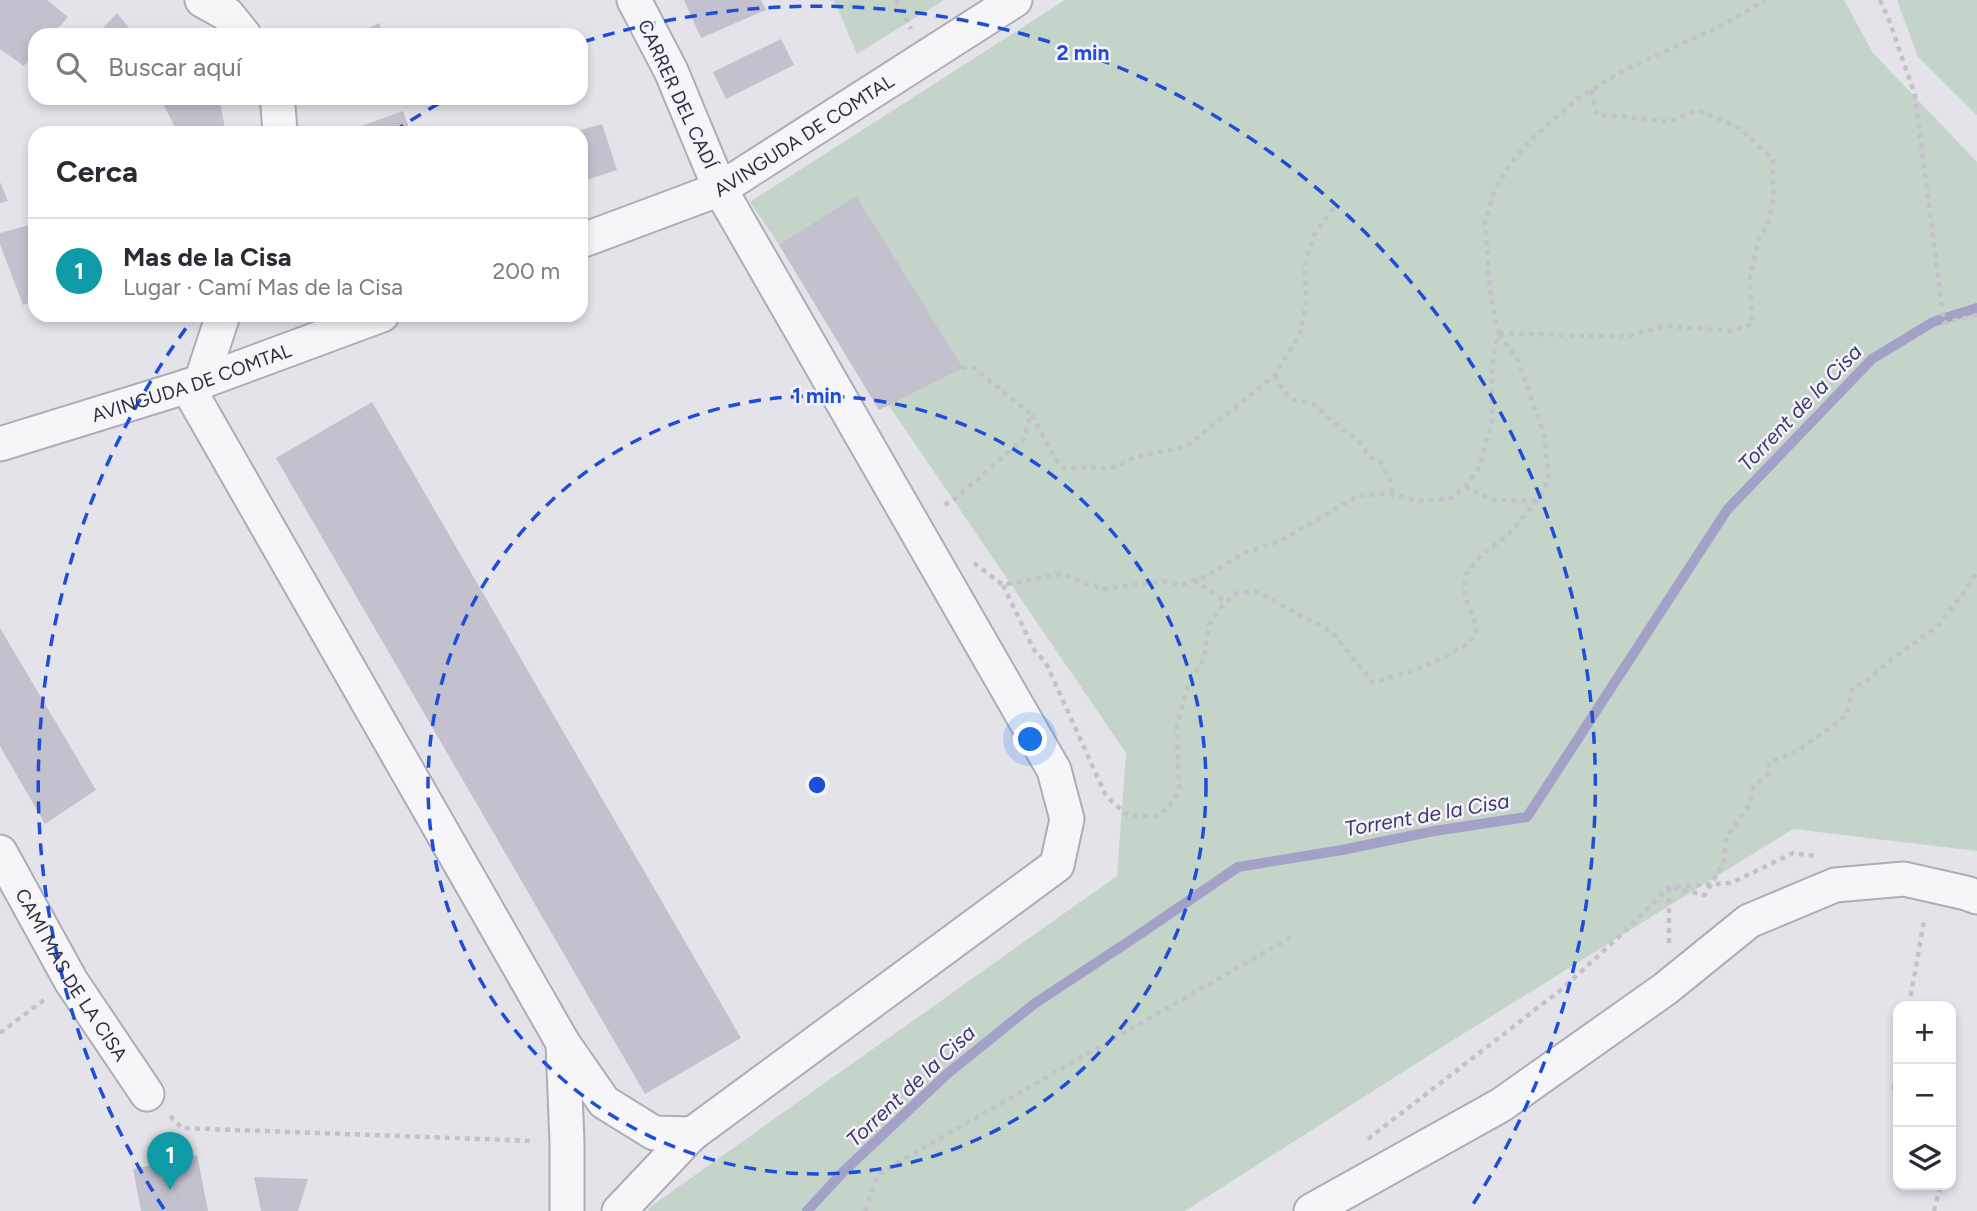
<!DOCTYPE html>
<html lang="es">
<meta charset="utf-8">
<style>
body{margin:0;font-family:Figtree,sans-serif;background:#f2f2f3;color:#2b2b33}
.controls{position:absolute;right:21px;bottom:21px;display:grid;overflow:hidden;border-radius:14px;box-shadow:0 4px 10px #0003}
.controls button{width:63px;height:63px;display:grid;place-items:center;padding:0;border:0;border-bottom:2px solid #e1e1e2;background:#fff;color:#2b2b33;font:35px sans-serif}
.you{position:absolute;left:1031px;top:740px;width:24px;height:24px;margin:-18px;border:5px solid #fff;border-radius:50%;background:#1a73e8;box-shadow:0 0 0 10px #1a73e833}
.badge{display:grid;place-items:center;width:46px;height:46px;border-radius:50%;background:#c67e51;color:#fff;font-size:23px;font-weight:700}
.pin{position:absolute;translate:-50% -58px;filter:drop-shadow(0 2px 4px #0008)}
.pin::after{content:'';position:absolute;top:37px;width:24px;height:21px;background:inherit;clip-path:polygon(0 0,100% 0,50% 100%)}
.list{margin:0;padding:0;list-style:none}
h2{display:flex;justify-content:space-between;align-items:center;height:91px;margin:0;padding:0 28px;font-size:30px}
h2 small{font-size:23px;font-weight:400;color:#7c7c81}
.list li{display:grid;grid-template-columns:46px 1fr auto;gap:21px;align-items:center;box-sizing:border-box;height:105px;padding:0 28px;border-top:2px solid #e1e1e2}
.list b{display:block;font-size:26px;white-space:nowrap}
.list p{margin:0;font-size:23px;white-space:nowrap;color:#7c7c81}
.list em{font-size:23px;font-style:normal;color:#7c7c81}
.icon{flex:none;width:38px;height:38px;fill:none;stroke:currentColor;stroke-width:2;stroke-linecap:round;stroke-linejoin:round}
.map{position:relative;flex:none;width:1977px;height:1211px;overflow:hidden}
.search{position:absolute;background:#fff;box-shadow:0 4px 10px #0003;left:28px;top:28px;width:560px;height:77px;display:flex;align-items:center;gap:18px;box-sizing:border-box;padding:0 24px;border-radius:21px;color:#7c7c81;font-size:26px}
.panel{position:absolute;background:#fff;box-shadow:0 4px 10px #0003;left:28px;top:126px;width:560px;height:196px;border-radius:21px}
.map>svg:first-child{display:block}
.green{fill:#c5d4c9}
.lines{fill:none;stroke-linecap:round;stroke-linejoin:round}
.stream{stroke:#a3a1c8;stroke-width:10}
.building{fill:#c3c1cd}
.minor-casing{stroke:#aeacb8;stroke-width:37}
.path{stroke:#c3c1c9;stroke-width:4.5;stroke-dasharray:5 5;stroke-linecap:butt}
.minor{stroke:#f6f6f9;stroke-width:33}
.ring{fill:none;stroke:#1d4ed8;stroke-width:3.5;stroke-dasharray:12 9}
.labels{text-anchor:middle;stroke-width:5;stroke-linejoin:round;paint-order:stroke}
.street-label{font-size:19px;fill:#302c42;stroke:#f3f3f8}
.water-label{font-size:21px;font-style:italic;fill:#3e3873;stroke:#f3f3f8}
.centre{fill:#1d4ed8;stroke:#f3f3f8;stroke-width:3.5}
.ring-label{font-size:21px;text-anchor:middle;font-weight:bold;fill:#1d4ed8;stroke:#f3f3f8;stroke-width:5;stroke-linejoin:round;paint-order:stroke}
</style>
<div class="map">
<svg width="1977" height="1211" viewBox="0 0 1977 1211">
<rect width="100%" height="100%" fill="#e4e3ea"/>
<g class="green">
<polygon points="834,0 944,0 857,54"/>
<polygon points="1065,0 1844,0 1873,53 1977,162 1977,851 1793,829 1450,1042 1185,1211 648,1211 650,1207 1117,876 1126,753 750,202"/>
<polygon points="1897,0 1977,0 1977,115 1918,57"/>
</g>
<g class="lines">
<polyline class="stream" points="807,1211 844,1171 947,1074 1034,1004 1137,936 1238,867 1342,850 1434,831 1527,817 1727,510 1872,359 1933,322 1977,308"/>
</g>
<g class="building">
<polygon points="0,0 47,0 68,17 52,35 35,35 35,53 24,66 0,49"/>
<polygon points="684,0 761,0 766,10 701,38"/>
<polygon points="117,13 135,35 96,35"/>
<polygon points="379,23 385,35 355,35"/>
<polygon points="781,39 794,65 726,99 713,72"/>
<polygon points="160,98 219,98 226,133 178,133"/>
<polygon points="337,98 355,98 340,105"/>
<polygon points="403,111 411,133 342,133"/>
<polygon points="602,124 617,170 581,182 581,133 574,132"/>
<polygon points="0,182 8,201 0,203"/>
<polygon points="856,196 963,368 879,410 779,245"/>
<polygon points="33,224 35,229 35,301 23,305 0,244 0,233"/>
<polygon points="372,402 741,1038 645,1094 276,458"/>
<polygon points="0,628 96,790 45,824 0,746"/>
<polygon points="197,1155 208,1211 141,1211 133,1169"/>
<polygon points="254,1177 308,1179 298,1211 261,1211"/>
</g>
<g class="lines">
<g class="minor-casing">
<g id="minor">
<polyline points="202,0 227,14 244,35"/>
<polyline points="276,98 278,105 280,133"/>
<path id="s1" d="M581,241L720,189L1015,0"/>
<polyline points="201,382 223,315"/>
<polyline points="187,386 563,1043 604,1102 654,1133 692,1134 1057,865 1067,819 1054,770 720,189 671,71 634,0"/>
<path id="s2" d="M0,444L201,382L382,315"/>
<path id="s3" d="M0,852L71,981L147,1094"/>
<polyline points="563,1043 567,1142 567,1211"/>
<polyline points="619,1211 692,1134"/>
<polyline points="1311,1211 1501,1105 1665,989 1749,921 1835,885 1904,879 1966,893 1977,897"/>
</g>
</g>
<g class="path">
<polyline points="896,0 911,29"/>
<polyline points="1880,0 1889,20 1915,95 1944,323 1977,315"/>
<polyline points="1499,333 1624,337 1664,326 1732,331 1752,324 1750,278 1759,237 1768,225 1773,202 1773,160 1740,128 1698,110 1668,122 1619,116 1597,115 1591,90"/>
<polyline points="853,357 873,355 919,366 974,368 1031,414 1023,440 952,501 940,507"/>
<polyline points="1275,375 1284,392 1294,400 1313,404 1342,429 1357,439 1370,457 1382,463 1392,485 1392,495"/>
<polyline points="1032,415 1055,459 1065,469 1090,467 1109,469 1136,457 1187,446 1275,375 1300,334 1306,304 1305,264 1314,235 1334,207"/>
<polyline points="1465,486 1492,500 1537,501"/>
<polyline points="974,563 1003,585 1061,574 1103,589 1169,581 1180,585 1206,576 1244,553 1280,541 1359,495 1388,494 1419,501 1452,498 1465,486 1479,468 1492,422 1492,365 1498,333 1490,290 1485,222 1494,192 1512,161 1536,135 1578,98 1624,70 1725,24 1765,0"/>
<polyline points="1194,580 1226,602"/>
<polyline points="1003,585 1034,650 1046,663 1106,796 1127,815 1155,817 1168,808 1179,791 1177,725 1188,685 1204,658 1209,625 1222,606 1237,593 1257,592 1332,632 1373,683 1426,666 1468,644 1477,629 1465,596 1465,576 1481,555 1507,536 1537,501 1549,479 1544,434 1517,358 1498,333"/>
<polyline points="1669,943 1669,887 1705,895 1724,862 1726,838 1749,805 1754,786 1769,773 1769,762 1794,753 1834,725 1847,714 1853,687 1865,682 1892,659 1938,626 1965,591 1977,572"/>
<polyline points="1909,1006 1924,921 1927,919"/>
<polyline points="0,1033 44,1000"/>
<polyline points="1898,1065 1893,1092 1898,1102"/>
<polyline points="170,1116 182,1128 535,1141"/>
<polyline points="1368,1139 1562,989 1622,934 1669,887 1731,883 1793,853 1816,856"/>
<polyline points="865,1211 878,1174 1293,936"/>
<polyline points="1934,1211 1939,1191 1938,1185"/>
</g>
<use href="#minor" class="minor"/>
</g>
<g class="ring">
<circle cx="817" cy="785" r="389"/>
<path d="M164 1209A779 779 0 0 1 195 316M393 132A779 779 0 0 1 445 100M583 42A779 779 0 0 1 1470 1209"/>
</g>
<g class="labels">
<g class="street-label">
<text transform="translate(678 94) rotate(65)" y="7">CARRER DEL CADÍ</text>
<text dy="7" stroke="none"><textPath href="#s1" startOffset="248">AVINGUDA DE COMTAL</textPath></text>
<text dy="7" stroke="none"><textPath href="#s2" startOffset="201">AVINGUDA DE COMTAL</textPath></text>
<text dy="7" stroke="none"><textPath href="#s3" startOffset="142">CAMÍ MAS DE LA CISA</textPath></text>
</g>
<g class="water-label">
<text transform="translate(1800 408) rotate(-46)" y="7">Torrent de la Cisa</text>
<text transform="translate(1427 815) rotate(-10)" y="7">Torrent de la Cisa</text>
<text transform="translate(911 1086) rotate(-43)" y="7">Torrent de la Cisa</text>
</g>
</g>
<circle cx="817" cy="785" r="10" class="centre"/>
<g class="ring-label">
<text x="1083" y="60">2 min</text>
<text x="817" y="403">1 min</text>
</g>
</svg>
<div class="controls">
<button>+</button>
<button>−</button>
<button><svg class="icon" aria-label="layers" viewBox="0 0 24 24"><path d="M12 4l9 5-9 5-9-5zM3 14l9 5 9-5"/></svg></button>
</div>
<div class="you"></div>
<div class="pin badge" style="left:170px;top:1190px;background:#0f9aa8">1</div>
<div class="search"><svg class="icon" aria-label="search" viewBox="0 0 24 24"><circle cx="10" cy="10" r="6"/><path d="M15 15l6 6"/></svg>Buscar aquí</div>
<section class="panel">
<h2>Cerca<small></small></h2>
<ul class="list">
<li><span class="badge" style="background:#0f9aa8">1</span><div><b>Mas de la Cisa</b><p>Lugar · Camí Mas de la Cisa</p></div><em>200 m</em></li>
</ul>
</section>
</div>
